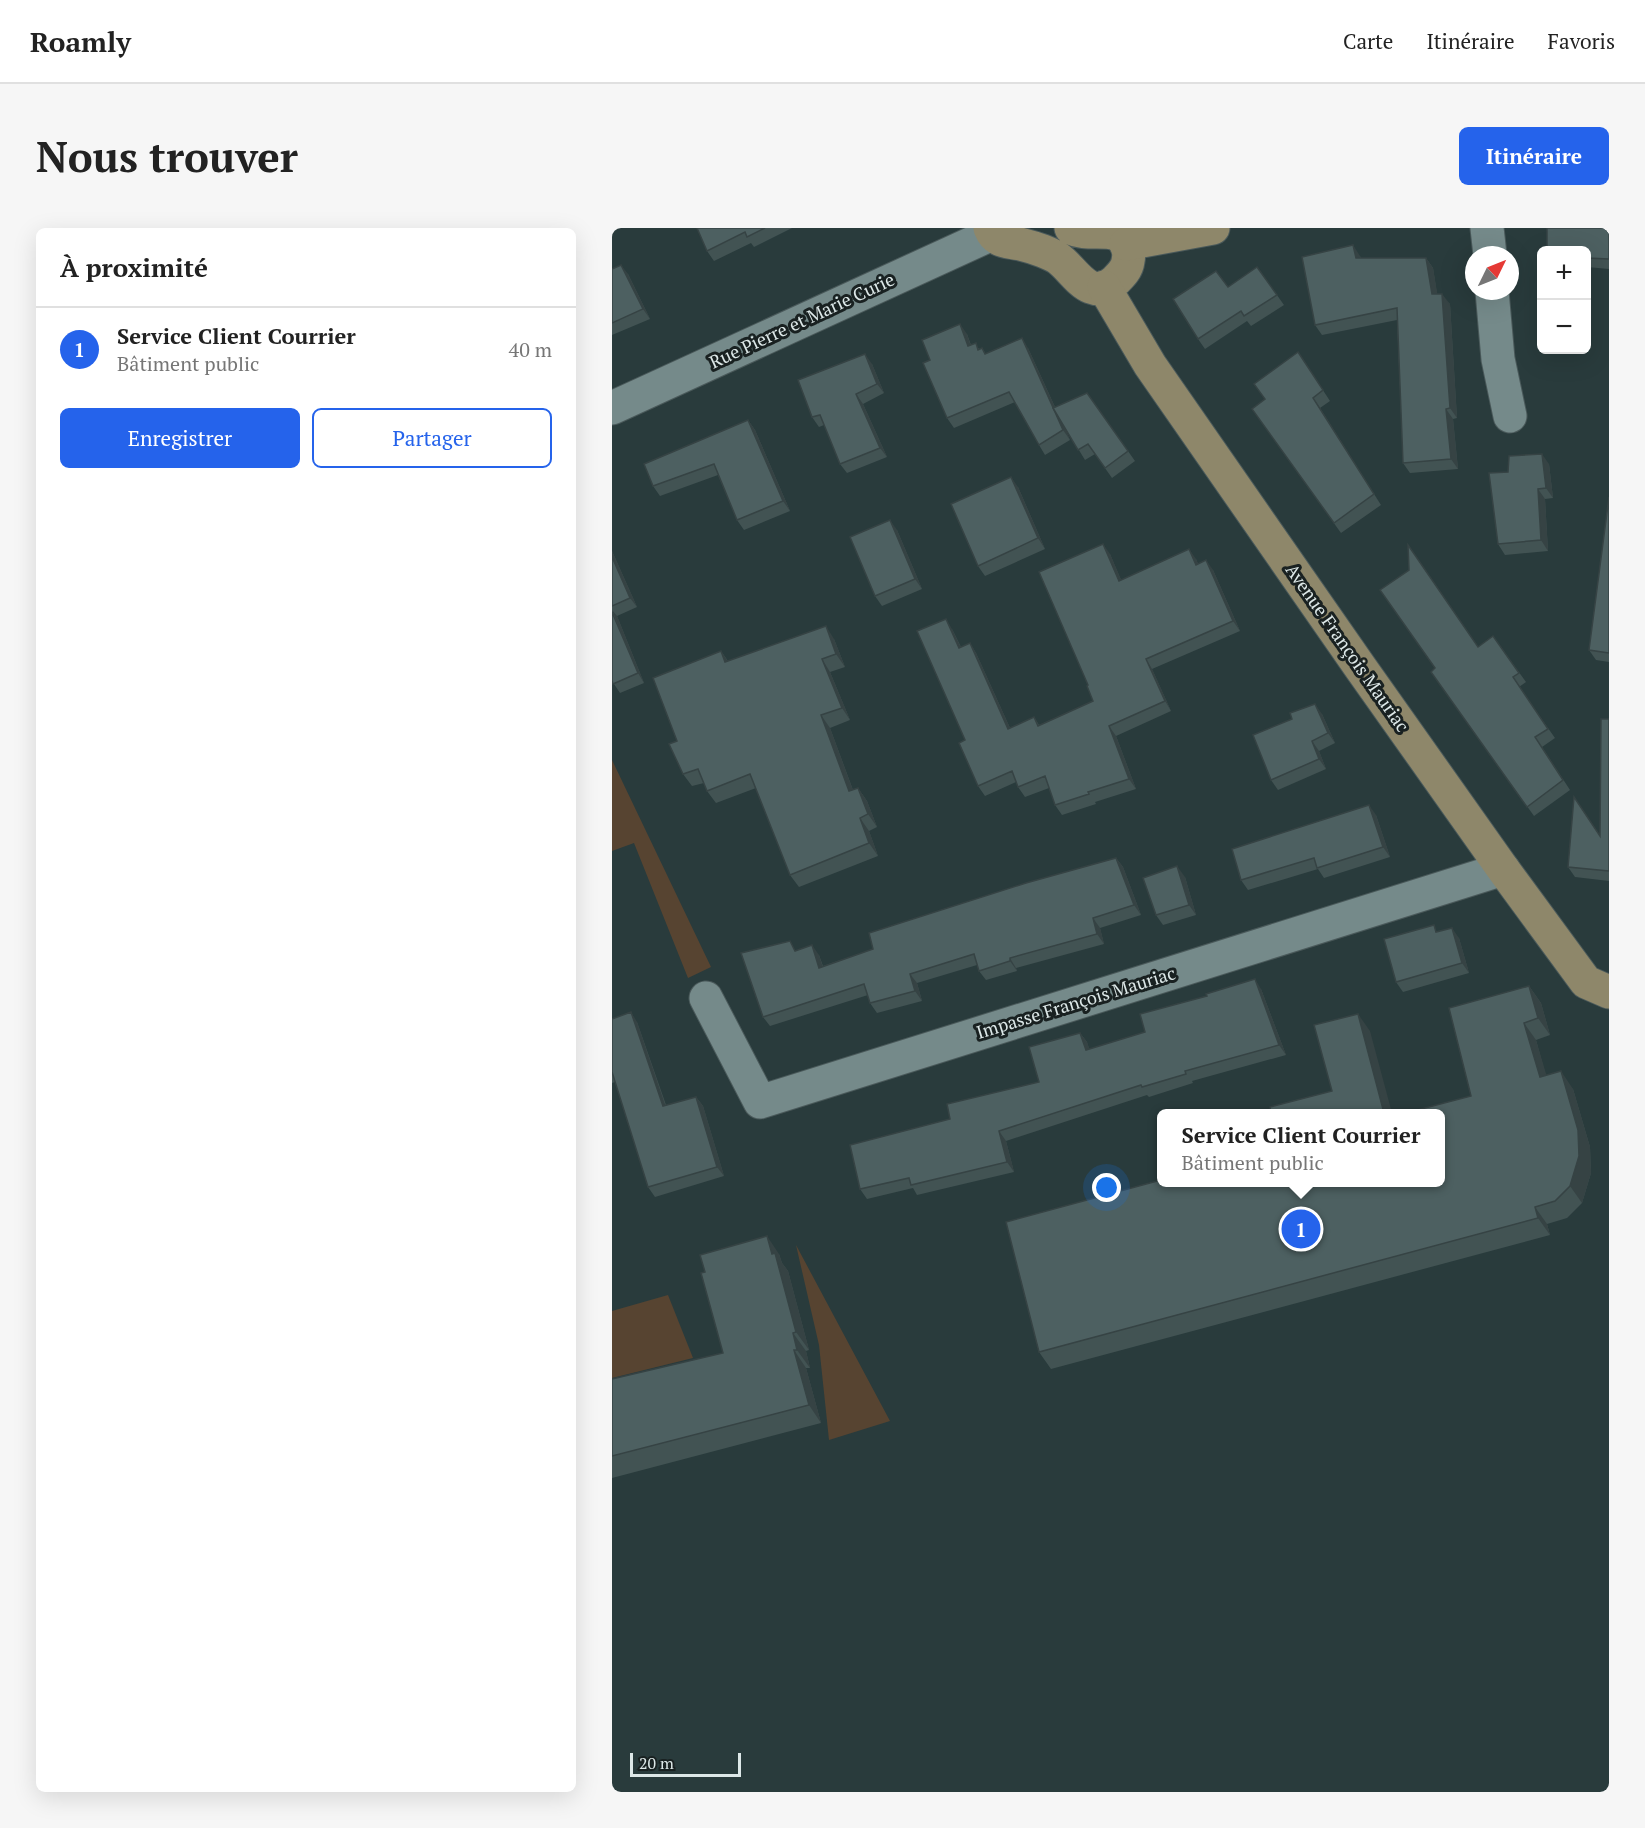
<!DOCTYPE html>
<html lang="fr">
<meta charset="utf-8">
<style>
body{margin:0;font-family:"PT Serif",serif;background:#f6f6f6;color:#222}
.controls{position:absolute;right:18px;top:18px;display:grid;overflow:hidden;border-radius:9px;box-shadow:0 6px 24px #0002}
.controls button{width:54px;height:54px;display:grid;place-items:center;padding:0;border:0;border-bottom:2px solid #e0e0e0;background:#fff;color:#222;font:30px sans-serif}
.compass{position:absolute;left:853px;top:18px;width:54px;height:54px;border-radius:50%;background:#fff;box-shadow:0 6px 24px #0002;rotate:47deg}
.scale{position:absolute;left:18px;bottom:15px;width:111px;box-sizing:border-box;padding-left:6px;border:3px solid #dde8e8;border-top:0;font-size:16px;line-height:21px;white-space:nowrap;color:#dde8e8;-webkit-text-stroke:4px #192121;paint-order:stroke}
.you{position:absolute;left:495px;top:960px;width:21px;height:21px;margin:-15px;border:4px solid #fff;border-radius:50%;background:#1a73e8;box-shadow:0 0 0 9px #1a73e833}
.badge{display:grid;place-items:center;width:39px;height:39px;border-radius:50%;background:#2563eb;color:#fff;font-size:20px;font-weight:700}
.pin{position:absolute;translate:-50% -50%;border:3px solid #fff;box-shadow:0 2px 6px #0006}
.popup{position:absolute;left:545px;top:881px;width:288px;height:78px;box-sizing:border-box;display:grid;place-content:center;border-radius:9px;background:#fff;filter:drop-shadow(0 2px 4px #0005);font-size:20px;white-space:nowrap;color:#767676}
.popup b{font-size:22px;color:#222}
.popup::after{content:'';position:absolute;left:50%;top:100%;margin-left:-12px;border:12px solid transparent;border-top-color:#fff}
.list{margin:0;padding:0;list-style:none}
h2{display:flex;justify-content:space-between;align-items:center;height:78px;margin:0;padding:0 24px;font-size:26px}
h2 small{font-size:20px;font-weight:400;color:#767676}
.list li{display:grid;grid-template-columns:39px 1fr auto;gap:18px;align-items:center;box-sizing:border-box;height:84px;padding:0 24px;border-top:2px solid #e0e0e0}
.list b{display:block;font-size:22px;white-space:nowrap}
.list p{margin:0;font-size:20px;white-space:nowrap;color:#767676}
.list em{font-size:20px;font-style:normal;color:#767676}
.actions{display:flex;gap:12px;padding:18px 24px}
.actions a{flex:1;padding:14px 0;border:2px solid #2563eb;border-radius:9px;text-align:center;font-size:21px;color:#2563eb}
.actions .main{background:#2563eb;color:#fff}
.map{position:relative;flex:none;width:997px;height:1564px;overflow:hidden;border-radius:9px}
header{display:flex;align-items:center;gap:36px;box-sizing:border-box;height:84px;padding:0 30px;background:#fff;border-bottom:2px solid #e0e0e0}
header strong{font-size:28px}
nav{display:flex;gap:33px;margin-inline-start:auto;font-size:21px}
.intro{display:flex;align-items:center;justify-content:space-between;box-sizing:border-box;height:144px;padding:0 36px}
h1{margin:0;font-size:42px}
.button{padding:15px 27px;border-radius:9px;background:#2563eb;color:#fff;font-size:21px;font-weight:700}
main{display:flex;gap:36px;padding:0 36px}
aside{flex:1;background:#fff;border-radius:9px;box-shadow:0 6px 24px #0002}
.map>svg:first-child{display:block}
.green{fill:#574431}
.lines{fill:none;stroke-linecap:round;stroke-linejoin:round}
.street-casing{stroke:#4a595a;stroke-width:35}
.secondary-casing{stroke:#4a595a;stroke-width:35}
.street{stroke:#758a8a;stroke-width:33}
.secondary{stroke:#8e876a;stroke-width:33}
.wall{fill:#425353}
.shaded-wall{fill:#364344}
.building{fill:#4d6061;stroke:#364344;stroke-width:1.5}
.labels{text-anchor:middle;stroke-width:6;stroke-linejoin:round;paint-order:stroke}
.street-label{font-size:18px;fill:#dde8e8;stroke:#192121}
</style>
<header>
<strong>Roamly</strong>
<nav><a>Carte</a><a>Itinéraire</a><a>Favoris</a></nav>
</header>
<div class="intro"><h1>Nous trouver</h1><a class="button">Itinéraire</a></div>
<main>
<aside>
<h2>À proximité<small></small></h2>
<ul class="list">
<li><span class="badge">1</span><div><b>Service Client Courrier</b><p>Bâtiment public</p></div><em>40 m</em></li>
</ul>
<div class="actions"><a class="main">Enregistrer</a><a>Partager</a></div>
</aside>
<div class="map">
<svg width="997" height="1564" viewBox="0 0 997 1564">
<rect width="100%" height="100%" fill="#293b3c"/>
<g class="green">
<polygon points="0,532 99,739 76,750 22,615 0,623"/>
<polygon points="184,1017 278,1193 217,1212 207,1117"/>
<polygon points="56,1067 81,1130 0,1150 0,1083"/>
</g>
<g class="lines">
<g class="street-casing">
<g id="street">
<polyline points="875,0 878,27"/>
<polyline points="880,63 886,131 898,188"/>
<polyline points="0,180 380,6"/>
<polyline points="94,770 148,874 891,641"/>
</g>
</g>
<g class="secondary-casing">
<g id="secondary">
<path d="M378,0C384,15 395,13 408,16C416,18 423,20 431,23C436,25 443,28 447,31C464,44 478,76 504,52C510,46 515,41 516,33C518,24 515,14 508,8C496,0 474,8 459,0"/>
<polyline points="514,16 601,0"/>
<polyline points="492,59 538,137 748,439 891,641 974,754 997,764"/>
</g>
</g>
<use href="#street" class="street"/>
<use href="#secondary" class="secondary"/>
</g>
<g class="wall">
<polygon points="85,0 180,0 142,19 139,15 102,33 95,23"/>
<polygon points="997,0 997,41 975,39 975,22"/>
<polygon points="748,28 749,30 814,30 821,40 825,66 838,76 845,190 841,191 846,241 798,245 791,235 785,92 710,107 703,97"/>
<polygon points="645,39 672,77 639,98 635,93 593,121 586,111 616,59"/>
<polygon points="0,41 16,46 38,91 0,107"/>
<polygon points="355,106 359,117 368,121 370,120 374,126 416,120 443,179 475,165 523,233 500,250 483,226 473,232 451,196 458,212 433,227 427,217 403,174 342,200 335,190 318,132"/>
<polygon points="686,124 718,173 708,180 769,277 729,305 640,181 653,171"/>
<polygon points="260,136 272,165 251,176 275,229 235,245 228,236 212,197 207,199 200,189"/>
<polygon points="136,192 143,202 178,283 132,302 125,292 106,247 48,268 41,258"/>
<polygon points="937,236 941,270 933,271 936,323 893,327 886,316 896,244"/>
<polygon points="406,259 433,321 373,348 366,338"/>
<polygon points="997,269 997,434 984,432 977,422"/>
<polygon points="285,302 310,361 270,378 263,368"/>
<polygon points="0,323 25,379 5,388 32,455 8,465 0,453"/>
<polygon points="498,326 509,352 584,331 586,336 601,342 628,403 540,441 559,483 504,508 524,561 483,574 484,576 450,587 443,577 437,560 413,569 406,559 404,554 373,568 366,558 353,512 340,401 349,419 358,415 364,425 398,500 422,489 427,497 481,473 476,457"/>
<polygon points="797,342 866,419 881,408 914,454 907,459 943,510 930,519 958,562 922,588 819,444 823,440"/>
<polygon points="222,411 233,439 218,444 238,492 218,500 241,562 246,560 255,573 265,599 257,603 266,628 187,659 178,647 144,560 104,575 95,563 92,555 80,558 71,546 65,513 109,423 116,433"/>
<polygon points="710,486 723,515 707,523 714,541 666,562 659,552"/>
<polygon points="997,491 997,653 963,649 956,639 988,607"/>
<polygon points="764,587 778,629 712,650 706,641 636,662 629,652"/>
<polygon points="504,630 511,639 529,687 488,700 492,716 404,740 405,743 374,752 367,743 365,737 305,755 310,773 265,785 258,775 256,767 158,798 151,789 184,723 207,727 211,738 261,721"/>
<polygon points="573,649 584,687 551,697 544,687"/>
<polygon points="826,703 847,710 857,745 791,764 784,754"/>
<polygon points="917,758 929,775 938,807 924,812 934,848 961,861 978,919 979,945 970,975 955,990 935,996 938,1007 439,1141 427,1124 859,868"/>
<polygon points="649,761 674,827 580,853 581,855 537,869 535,867 394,913 402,944 305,967 301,960 255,971 248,961 338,891 427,854 468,805 475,814 477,821 533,804"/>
<polygon points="0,791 25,794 54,877 84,869 91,878 112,948 43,969 36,959 3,854 0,855"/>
<polygon points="167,1026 170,1035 176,1043 197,1122 194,1123 198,1140 194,1140 209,1195 0,1250 0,1151 111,1125"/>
</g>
<g class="shaded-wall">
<polygon points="741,17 748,28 751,41 744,30"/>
<polygon points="814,30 821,40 827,76 820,66"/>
<polygon points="9,37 16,46 38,91 31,81"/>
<polygon points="830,66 838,76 845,190 838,180"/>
<polygon points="348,96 355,106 362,128 356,118"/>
<polygon points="410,110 416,120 458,212 451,202"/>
<polygon points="253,126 260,136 272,165 265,156"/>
<polygon points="244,166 251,176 275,229 268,220"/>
<polygon points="701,170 708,180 769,277 762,266"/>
<polygon points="834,181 841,191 846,241 839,231"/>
<polygon points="136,192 143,202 178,283 171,273"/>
<polygon points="930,226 937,236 941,270 934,260"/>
<polygon points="399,249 406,259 433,321 426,310"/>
<polygon points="926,261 933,271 936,323 929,312"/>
<polygon points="278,292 285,302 310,361 303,351"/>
<polygon points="491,316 498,326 514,363 507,353"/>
<polygon points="577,321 584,331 591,347 584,337"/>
<polygon points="0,323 25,379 18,370 0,329"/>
<polygon points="594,332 601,342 628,403 621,393"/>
<polygon points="0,382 5,388 32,455 26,445"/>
<polygon points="334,391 340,401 354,430 347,420"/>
<polygon points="214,398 222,411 233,439 224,426"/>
<polygon points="358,415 364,425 403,511 396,501"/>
<polygon points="109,423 117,435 113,434"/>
<polygon points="210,431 218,444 238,492 230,480"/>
<polygon points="534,431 540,441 559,483 553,473"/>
<polygon points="703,476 710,486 723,515 716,505"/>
<polygon points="209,487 218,500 246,576 237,563"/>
<polygon points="497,498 504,508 524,561 517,551"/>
<polygon points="700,513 707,523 714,541 707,531"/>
<polygon points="246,560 255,573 265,599 256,586"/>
<polygon points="757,577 764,587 778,629 771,619"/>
<polygon points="248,590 257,603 266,628 257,615"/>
<polygon points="504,630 511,639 529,687 522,677"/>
<polygon points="565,638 573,649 584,687 577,677"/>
<polygon points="481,690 488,700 492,716 485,706"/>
<polygon points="840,700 847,710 857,745 850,735"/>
<polygon points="200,717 207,727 214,749 207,740"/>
<polygon points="398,730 404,740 405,743 398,733"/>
<polygon points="298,746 305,755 310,773 303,763"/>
<polygon points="643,751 649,761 674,827 667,817"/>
<polygon points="917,758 929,775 938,807 926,790"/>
<polygon points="19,784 25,794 57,888 51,878"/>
<polygon points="746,786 758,803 780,885 772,885"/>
<polygon points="912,795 924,812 940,866 928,849"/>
<polygon points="468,805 475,814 481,831 474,822"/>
<polygon points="949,843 961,861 978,919 979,945 970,975 958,958"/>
<polygon points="84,869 91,878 112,948 105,939"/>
<polygon points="387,903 394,913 402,944 395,934"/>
<polygon points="923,979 935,996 938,1007 926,990"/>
<polygon points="155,1008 167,1026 170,1035 176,1043 197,1122 184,1104"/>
<polygon points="181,1105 194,1123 198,1140 185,1122"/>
<polygon points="182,1122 194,1140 209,1195 197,1177"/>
</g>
<g class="building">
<polygon points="85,0 153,0 135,9 133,4 95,23"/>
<polygon points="935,0 997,0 997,31 975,30 975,22 935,22"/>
<polygon points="741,17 744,30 814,30 820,66 830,66 838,180 834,181 839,231 791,235 785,80 703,97 690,29"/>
<polygon points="9,37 31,81 0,95 0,41"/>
<polygon points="645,39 665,67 632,88 629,83 586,111 561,71 604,43 616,59"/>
<polygon points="348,96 356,118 364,115 366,122 370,120 373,126 410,110 451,202 427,217 397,164 335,190 311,135 318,132 310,112"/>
<polygon points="686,124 711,162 701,170 762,266 722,295 640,181 653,171 642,156"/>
<polygon points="253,126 265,156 244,166 268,220 228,236 208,187 200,189 186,152"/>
<polygon points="475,165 516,223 493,240 476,216 466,222 441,180"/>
<polygon points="136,192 171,273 125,292 102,236 41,258 32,236"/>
<polygon points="930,226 934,260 926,261 929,312 886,316 877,245 896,244 897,228"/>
<polygon points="399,249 426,310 366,338 339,276"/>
<polygon points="997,269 997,425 977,422"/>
<polygon points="278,292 303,351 263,368 238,309"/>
<polygon points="491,316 507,353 577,321 584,337 594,332 621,393 534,431 553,473 497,498 517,551 476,564 477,566 443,577 433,548 406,559 400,543 366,558 347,515 353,512 305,403 334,391 347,420 358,415 396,501 422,489 426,498 481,473 475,458 476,457 427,344"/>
<polygon points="796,317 866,419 881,408 907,445 901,449 936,501 923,509 951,552 915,579 819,444 823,440 768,362 797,342"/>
<polygon points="0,329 18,370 0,378"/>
<polygon points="0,384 26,445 1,456 0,453"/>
<polygon points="214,398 224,426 210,431 230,480 209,487 237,563 246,560 256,586 248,590 257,615 178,647 138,546 95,563 86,541 71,546 57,516 65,513 41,450 109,423 113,434"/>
<polygon points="703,476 716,505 700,513 707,531 659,552 641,507 680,491 678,485"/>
<polygon points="989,491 997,491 997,643 956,639 962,569 988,608"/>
<polygon points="757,577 771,619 705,640 702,630 629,652 620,621"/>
<polygon points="504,630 522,677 481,690 485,706 398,730 398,733 367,743 362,726 298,746 303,763 258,775 252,756 151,789 129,725 178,713 183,723 200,717 207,740 261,721 257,705 414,655"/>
<polygon points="565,638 577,677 544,687 531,650"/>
<polygon points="822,697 824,704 840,700 850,735 784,754 772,711"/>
<polygon points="643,751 667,817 573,843 574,846 530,859 529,857 387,903 395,934 299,957 297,950 248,961 238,917 338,891 335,876 427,854 417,819 468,805 474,822 533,804 528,786 595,768 594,766"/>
<polygon points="917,758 926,790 912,795 928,849 949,843 966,902 967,928 958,958 943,973 923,979 926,990 427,1124 394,994 549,952 549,954 828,954 828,885 794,885 859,868 837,780"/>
<polygon points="19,784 51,878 84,869 105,939 36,959 0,844 0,791"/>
<polygon points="746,786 772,885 659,885 658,879 720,863 702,797"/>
<polygon points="155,1008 160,1026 163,1025 184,1104 181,1105 185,1122 182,1122 197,1177 0,1228 0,1151 111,1125 89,1045 93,1044 88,1027"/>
</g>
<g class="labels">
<g class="street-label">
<text transform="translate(190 93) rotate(-25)" y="6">Rue Pierre et Marie Curie</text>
<text transform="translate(735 420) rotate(55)" y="6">Avenue François Mauriac</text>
<text transform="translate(464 775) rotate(-17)" y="6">Impasse François Mauriac</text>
</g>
</g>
</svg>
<div class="controls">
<button>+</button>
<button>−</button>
</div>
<svg class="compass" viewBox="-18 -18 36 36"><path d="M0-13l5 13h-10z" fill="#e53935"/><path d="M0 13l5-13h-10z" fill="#767676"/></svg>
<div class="scale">20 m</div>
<div class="you"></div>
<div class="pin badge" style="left:689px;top:1001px">1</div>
<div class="popup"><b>Service Client Courrier</b>Bâtiment public</div>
</div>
</main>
